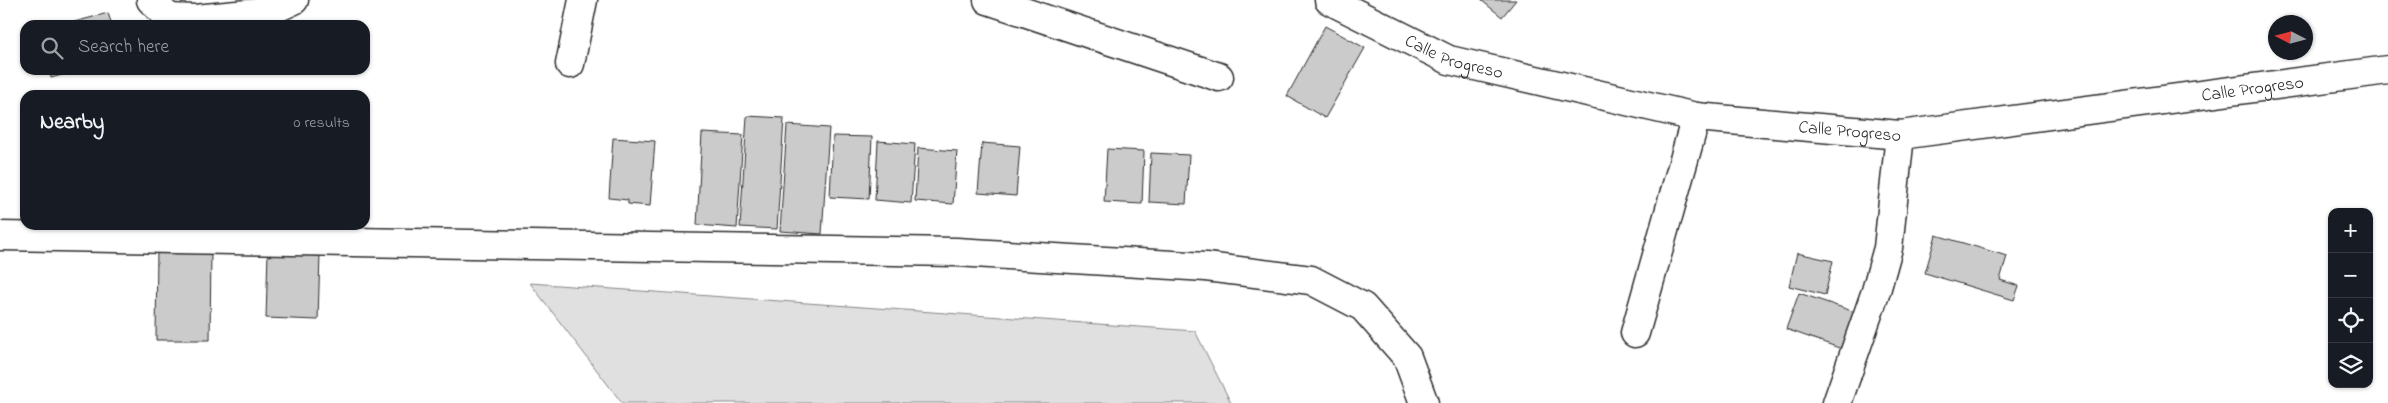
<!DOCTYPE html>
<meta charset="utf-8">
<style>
body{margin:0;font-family:"Indie Flower",sans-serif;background:#242831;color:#f1f3f6}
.controls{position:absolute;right:15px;bottom:15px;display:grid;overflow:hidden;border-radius:10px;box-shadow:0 1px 4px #0004}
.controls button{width:45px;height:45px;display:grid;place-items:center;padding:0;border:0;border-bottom:1px solid #363941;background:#171b24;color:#f1f3f6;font:25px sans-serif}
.compass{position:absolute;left:2268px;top:15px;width:45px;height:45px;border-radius:50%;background:#171b24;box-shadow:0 1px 4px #0004;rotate:276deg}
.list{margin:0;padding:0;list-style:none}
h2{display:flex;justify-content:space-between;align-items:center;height:65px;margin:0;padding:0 20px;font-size:21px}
h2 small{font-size:16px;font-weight:400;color:#9ea1a6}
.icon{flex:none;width:28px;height:28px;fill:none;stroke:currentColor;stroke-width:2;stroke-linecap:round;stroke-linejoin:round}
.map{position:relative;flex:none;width:2388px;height:403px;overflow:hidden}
.search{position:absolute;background:#171b24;box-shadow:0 1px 4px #0004;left:20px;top:20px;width:350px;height:55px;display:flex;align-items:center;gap:12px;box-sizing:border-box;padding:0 18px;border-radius:15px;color:#9ea1a6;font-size:19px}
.panel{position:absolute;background:#171b24;box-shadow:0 1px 4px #0004;left:20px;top:90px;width:350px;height:140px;border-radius:15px}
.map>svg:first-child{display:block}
.green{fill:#e0e0e0;stroke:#868686}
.building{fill:#cbcbcb;stroke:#2b2b2b}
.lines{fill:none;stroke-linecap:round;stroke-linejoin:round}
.minor-casing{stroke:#2b2b2b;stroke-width:31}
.minor{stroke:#fff;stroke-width:28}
.labels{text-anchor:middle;stroke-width:4.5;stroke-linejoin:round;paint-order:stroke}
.street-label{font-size:18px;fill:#2b2b2b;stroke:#fff}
</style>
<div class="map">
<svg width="2388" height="403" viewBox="0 0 2388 403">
<rect width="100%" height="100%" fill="#fff"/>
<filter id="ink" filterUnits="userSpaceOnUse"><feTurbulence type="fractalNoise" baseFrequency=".02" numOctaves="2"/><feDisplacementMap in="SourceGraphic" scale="10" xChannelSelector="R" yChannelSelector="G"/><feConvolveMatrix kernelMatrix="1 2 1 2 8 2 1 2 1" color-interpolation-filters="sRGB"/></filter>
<g filter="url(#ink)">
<polygon class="green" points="530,283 1195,331 1231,403 622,403"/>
<g class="building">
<polygon points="1481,0 1516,0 1502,17"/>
<polygon points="108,13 112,25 63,25"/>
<polygon points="1325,26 1365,48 1325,118 1287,96"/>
<polygon points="49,70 80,70 51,78"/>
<polygon points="747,116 784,118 777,229 740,227"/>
<polygon points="787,125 829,128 822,234 780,231"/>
<polygon points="702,133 743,135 737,228 697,225"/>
<polygon points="833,136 872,137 869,199 830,197"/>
<polygon points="613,138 655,141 650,206 628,204 628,200 609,198"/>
<polygon points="878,141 915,144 911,203 875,200"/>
<polygon points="982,143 1020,146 1016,196 978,193"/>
<polygon points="918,148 957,151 953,204 915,201"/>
<polygon points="1107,149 1144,151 1142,204 1104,202"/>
<polygon points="1151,153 1189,155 1186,204 1149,202"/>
<polygon points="1936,235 2007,256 2000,280 2019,286 2014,300 1925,273"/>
<polygon points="157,249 211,249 210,340 156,340"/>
<polygon points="268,252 320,254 318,320 266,318"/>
<polygon points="1797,253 1833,261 1825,295 1789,286"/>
<polygon points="1799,293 1855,312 1842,349 1786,329"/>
</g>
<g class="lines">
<g class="minor-casing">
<g id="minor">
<polyline points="151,0 169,18 195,19 268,12 294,0"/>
<polyline points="988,0 1219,77"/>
<path id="s1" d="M1329,0L1449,60L1696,117L1900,135L2388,70"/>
<polyline points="570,64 583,0"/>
<polyline points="0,236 956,252 1206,267 1311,280 1363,307 1407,357 1424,403"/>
<polyline points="1635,333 1696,117"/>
<polyline points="1837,403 1876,291 1888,248 1900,135"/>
</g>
</g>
<use href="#minor" class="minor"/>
</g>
</g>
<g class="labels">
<g class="street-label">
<text dy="6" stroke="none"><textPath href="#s1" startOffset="138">Calle Progreso</textPath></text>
<text dy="6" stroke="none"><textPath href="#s1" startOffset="948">Calle Progreso</textPath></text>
<text dy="6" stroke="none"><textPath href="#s1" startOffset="542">Calle Progreso</textPath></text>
</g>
</g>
</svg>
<div class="controls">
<button>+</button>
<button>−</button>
<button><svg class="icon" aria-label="locate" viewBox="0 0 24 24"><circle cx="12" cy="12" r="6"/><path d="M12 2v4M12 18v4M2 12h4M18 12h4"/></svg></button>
<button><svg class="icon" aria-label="layers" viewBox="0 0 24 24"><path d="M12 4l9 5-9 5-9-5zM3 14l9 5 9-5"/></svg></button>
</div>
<svg class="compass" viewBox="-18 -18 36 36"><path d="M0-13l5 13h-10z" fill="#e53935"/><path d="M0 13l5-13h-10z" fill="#9ea1a6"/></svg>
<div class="search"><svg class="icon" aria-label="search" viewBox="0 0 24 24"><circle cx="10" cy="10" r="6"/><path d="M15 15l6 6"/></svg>Search here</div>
<section class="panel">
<h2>Nearby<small>0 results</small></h2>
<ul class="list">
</ul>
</section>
</div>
